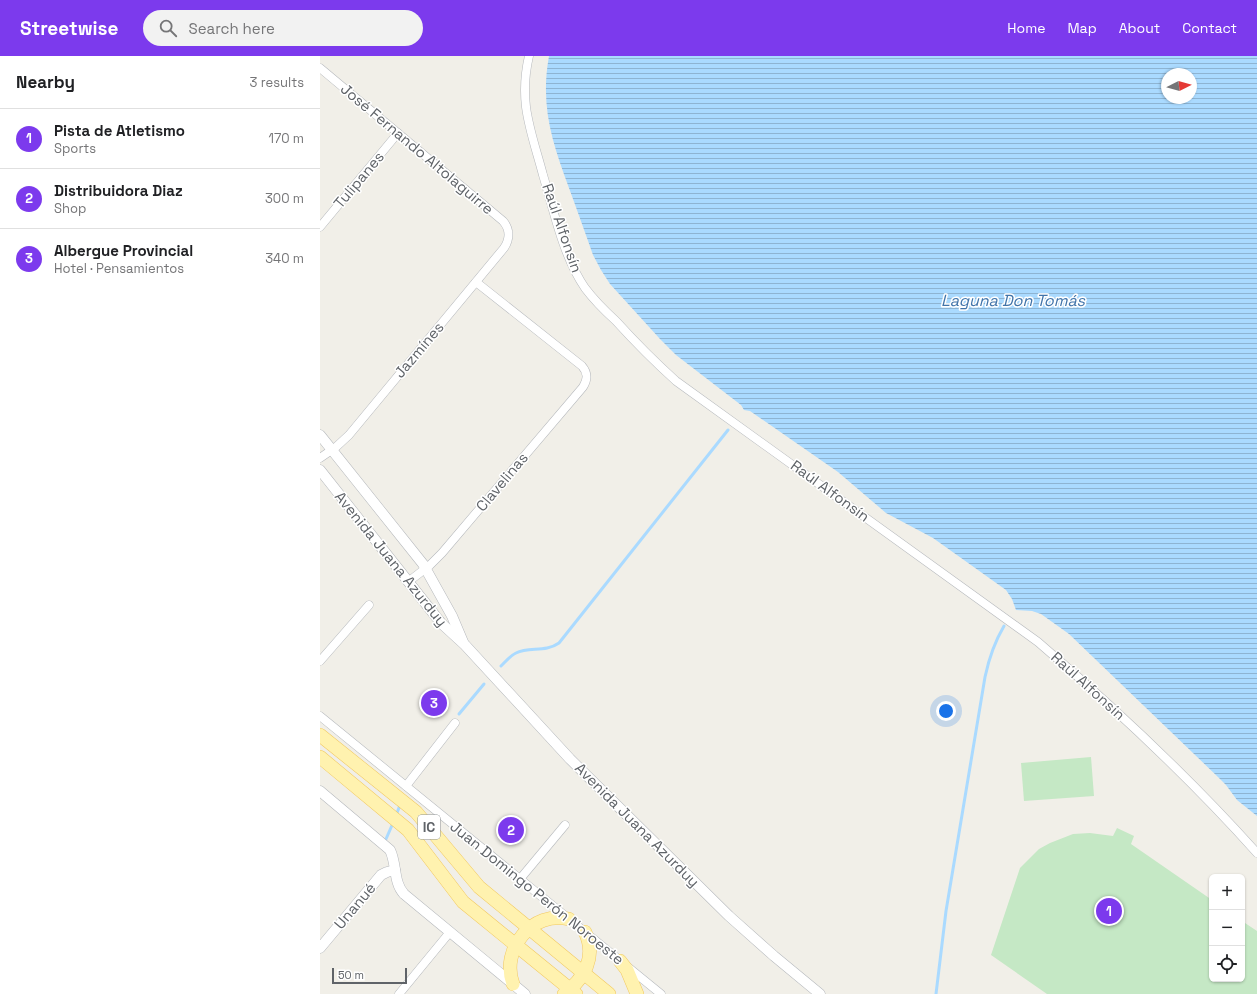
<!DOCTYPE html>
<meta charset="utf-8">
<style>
body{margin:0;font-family:"Space Grotesk",sans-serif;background:#f2f2f2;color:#202124}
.controls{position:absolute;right:12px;bottom:12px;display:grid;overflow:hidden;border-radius:6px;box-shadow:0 1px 3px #0004}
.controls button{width:36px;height:36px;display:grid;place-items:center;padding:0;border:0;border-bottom:1px solid #e0e0e0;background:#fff;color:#202124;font:20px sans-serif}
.compass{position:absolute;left:841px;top:12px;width:36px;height:36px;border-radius:50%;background:#fff;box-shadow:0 1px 3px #0004;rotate:84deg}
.scale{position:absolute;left:12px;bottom:10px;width:75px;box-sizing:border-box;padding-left:4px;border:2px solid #5f6368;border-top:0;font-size:11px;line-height:14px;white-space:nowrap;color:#5f6368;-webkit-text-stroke:3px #fff;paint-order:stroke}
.you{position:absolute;left:626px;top:655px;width:14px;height:14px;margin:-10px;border:3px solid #fff;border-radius:50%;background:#1a73e8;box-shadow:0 0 0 6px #1a73e833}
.badge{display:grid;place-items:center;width:26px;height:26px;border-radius:50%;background:#7c3aed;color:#fff;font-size:13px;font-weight:700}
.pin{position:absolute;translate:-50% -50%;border:2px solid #fff;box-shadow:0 1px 4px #0006}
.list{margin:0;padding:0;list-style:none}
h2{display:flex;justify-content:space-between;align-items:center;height:52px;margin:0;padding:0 16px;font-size:17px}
h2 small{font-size:13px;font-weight:400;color:#757577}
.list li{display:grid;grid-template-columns:26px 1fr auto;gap:12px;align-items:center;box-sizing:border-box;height:60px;padding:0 16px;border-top:1px solid #e0e0e0}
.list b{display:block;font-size:15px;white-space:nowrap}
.list p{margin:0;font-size:13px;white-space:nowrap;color:#757577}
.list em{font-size:13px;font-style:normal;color:#757577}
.icon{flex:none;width:22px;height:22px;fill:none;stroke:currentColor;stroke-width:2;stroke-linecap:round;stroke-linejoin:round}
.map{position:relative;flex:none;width:937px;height:938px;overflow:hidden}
header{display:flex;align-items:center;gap:24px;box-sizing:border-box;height:56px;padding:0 20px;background:#7c3aed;color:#fff}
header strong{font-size:19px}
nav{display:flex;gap:22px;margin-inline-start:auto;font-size:14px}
.search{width:280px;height:36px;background:#f2f2f2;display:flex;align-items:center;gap:10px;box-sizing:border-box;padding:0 14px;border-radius:22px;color:#757577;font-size:15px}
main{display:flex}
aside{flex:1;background:#fff}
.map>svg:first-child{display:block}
.green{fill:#c5e8c5}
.water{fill:url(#water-rules);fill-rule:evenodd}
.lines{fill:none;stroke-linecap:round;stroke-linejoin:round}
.stream{stroke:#aadaff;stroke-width:3}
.minor-casing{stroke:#b5b8bc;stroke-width:9}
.tertiary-casing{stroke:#b5b8bc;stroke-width:11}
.primary-casing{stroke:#f2c960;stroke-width:14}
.minor{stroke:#fff;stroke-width:8}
.tertiary{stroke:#fff;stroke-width:10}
.primary{stroke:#fff2af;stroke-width:13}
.labels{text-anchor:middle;stroke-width:3;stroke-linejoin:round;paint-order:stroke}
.shield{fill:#fff;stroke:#8f9295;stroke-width:1}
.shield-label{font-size:14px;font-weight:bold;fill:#5f6368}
.street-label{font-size:15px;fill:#5f6368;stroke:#fff}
.water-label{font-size:16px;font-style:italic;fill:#4174aa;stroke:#fff}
</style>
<header>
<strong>Streetwise</strong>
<div class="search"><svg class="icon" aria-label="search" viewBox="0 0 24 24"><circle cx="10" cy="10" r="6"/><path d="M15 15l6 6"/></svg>Search here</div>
<nav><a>Home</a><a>Map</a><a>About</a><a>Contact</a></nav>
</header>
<main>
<aside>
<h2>Nearby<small>3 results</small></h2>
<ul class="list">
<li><span class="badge">1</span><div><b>Pista de Atletismo</b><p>Sports</p></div><em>170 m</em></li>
<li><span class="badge">2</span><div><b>Distribuidora Diaz</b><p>Shop</p></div><em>300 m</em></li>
<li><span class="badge">3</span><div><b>Albergue Provincial</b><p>Hotel · Pensamientos</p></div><em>340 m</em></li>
</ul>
</aside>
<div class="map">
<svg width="937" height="938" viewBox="0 0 937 938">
<defs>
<pattern id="water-rules" width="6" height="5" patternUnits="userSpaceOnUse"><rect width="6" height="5" fill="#aadaff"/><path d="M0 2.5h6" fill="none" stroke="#8eb4d2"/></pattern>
</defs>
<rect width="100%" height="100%" fill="#f1efe8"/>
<g class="green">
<polygon points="771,701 774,740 704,745 701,707"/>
<polygon points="797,772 814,780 811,788 892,844 892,923 922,923 922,865 937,875 937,938 727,938 671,899 700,812 719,793 730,787 753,778 770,777 793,780"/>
</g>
<path class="water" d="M229,0H937V760L917,744L906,729L898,721L749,578L721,558L712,555L696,554L692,543L686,534L613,482L566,457L518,416L430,355L424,354L421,349L356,299L340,283L290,228L281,214L273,199C265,176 257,154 249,132C232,86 220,50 229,0ZM847,18H871V42H847Z"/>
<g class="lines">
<g class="stream">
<path d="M181,610C186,605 190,600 196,597C209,590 225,597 239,587L408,374"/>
<polyline points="139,658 164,628"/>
<polyline points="77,757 80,749"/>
<polyline points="66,783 73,767"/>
<path d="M616,938L626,855L665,621C669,602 674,587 684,570"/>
</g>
<g class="minor-casing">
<g id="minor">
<path d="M209,0C205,17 204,34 206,51C209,74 217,96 223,119C234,155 243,200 265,232C274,244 285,255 296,265C315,286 335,306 356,325L718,586C795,652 869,721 937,797"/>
<path d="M0,12L183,165C190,173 190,183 184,192L29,379L16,391L0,402"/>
<polyline points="0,171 78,77"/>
<path d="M88,526L110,509L122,497L263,331C268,323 268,317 262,310L156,226"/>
<polyline points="0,605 49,549"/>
<polyline points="0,660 341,938"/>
<polyline points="86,730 135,667"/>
<polyline points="200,823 245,769"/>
<polyline points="79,938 130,876"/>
</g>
</g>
<g class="tertiary-casing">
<g id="tertiary">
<polyline points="0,379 103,508 132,560 143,586"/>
<polyline points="0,414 121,567 145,589 250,703 409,860 454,900 500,938"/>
<path d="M0,735L70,794C77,808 73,826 84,838L205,938"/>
<polyline points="0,892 61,819 67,816 75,814"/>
</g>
</g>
<g class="primary-casing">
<g id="primary">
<polyline points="0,679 96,756 159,831 289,938"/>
<polyline points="0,701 88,774 143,846 256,938"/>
<polyline points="300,905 307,914 317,938"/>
<path d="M193,928C180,893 213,854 249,863"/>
<path d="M244,938C264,923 277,901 265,876"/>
</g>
</g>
<use href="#minor" class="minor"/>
<use href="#tertiary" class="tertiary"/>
<use href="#primary" class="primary"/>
</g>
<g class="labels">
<rect class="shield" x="98" y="759" width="22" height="24" rx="3"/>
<g class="shield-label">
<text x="109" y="776">IC</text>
</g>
<g class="street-label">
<text transform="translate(97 93) rotate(40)" y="5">José Fernando Altolaguirre</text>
<text transform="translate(39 124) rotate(-50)" y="5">Tulipanes</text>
<text transform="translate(242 172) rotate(71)" y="5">Raúl Alfonsín</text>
<text transform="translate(99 294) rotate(-50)" y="5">Jazmínes</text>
<text transform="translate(182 426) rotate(-50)" y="5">Clavelinas</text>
<text transform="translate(510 435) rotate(36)" y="5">Raúl Alfonsín</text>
<text transform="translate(71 503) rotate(51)" y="5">Avenida Juana Azurduy</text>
<text transform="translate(768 630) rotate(42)" y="5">Raúl Alfonsín</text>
<text transform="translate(317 769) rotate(45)" y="5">Avenida Juana Azurduy</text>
<text transform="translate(217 837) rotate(39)" y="5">Juan Domingo Perón Noroeste</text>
<text transform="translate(35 850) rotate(-50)" y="5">Unanué</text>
</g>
<g class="water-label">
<text x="693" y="250">Laguna Don Tomás</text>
</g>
</g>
</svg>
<div class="controls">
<button>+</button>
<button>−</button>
<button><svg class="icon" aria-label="locate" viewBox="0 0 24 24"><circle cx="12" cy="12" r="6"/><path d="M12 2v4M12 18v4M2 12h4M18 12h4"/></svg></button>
</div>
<svg class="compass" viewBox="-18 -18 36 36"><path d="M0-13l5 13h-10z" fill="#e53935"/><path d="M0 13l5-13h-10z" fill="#757577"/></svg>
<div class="scale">50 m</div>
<div class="you"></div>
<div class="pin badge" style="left:789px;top:855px">1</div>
<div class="pin badge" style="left:191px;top:774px">2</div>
<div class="pin badge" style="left:114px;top:647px">3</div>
</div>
</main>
